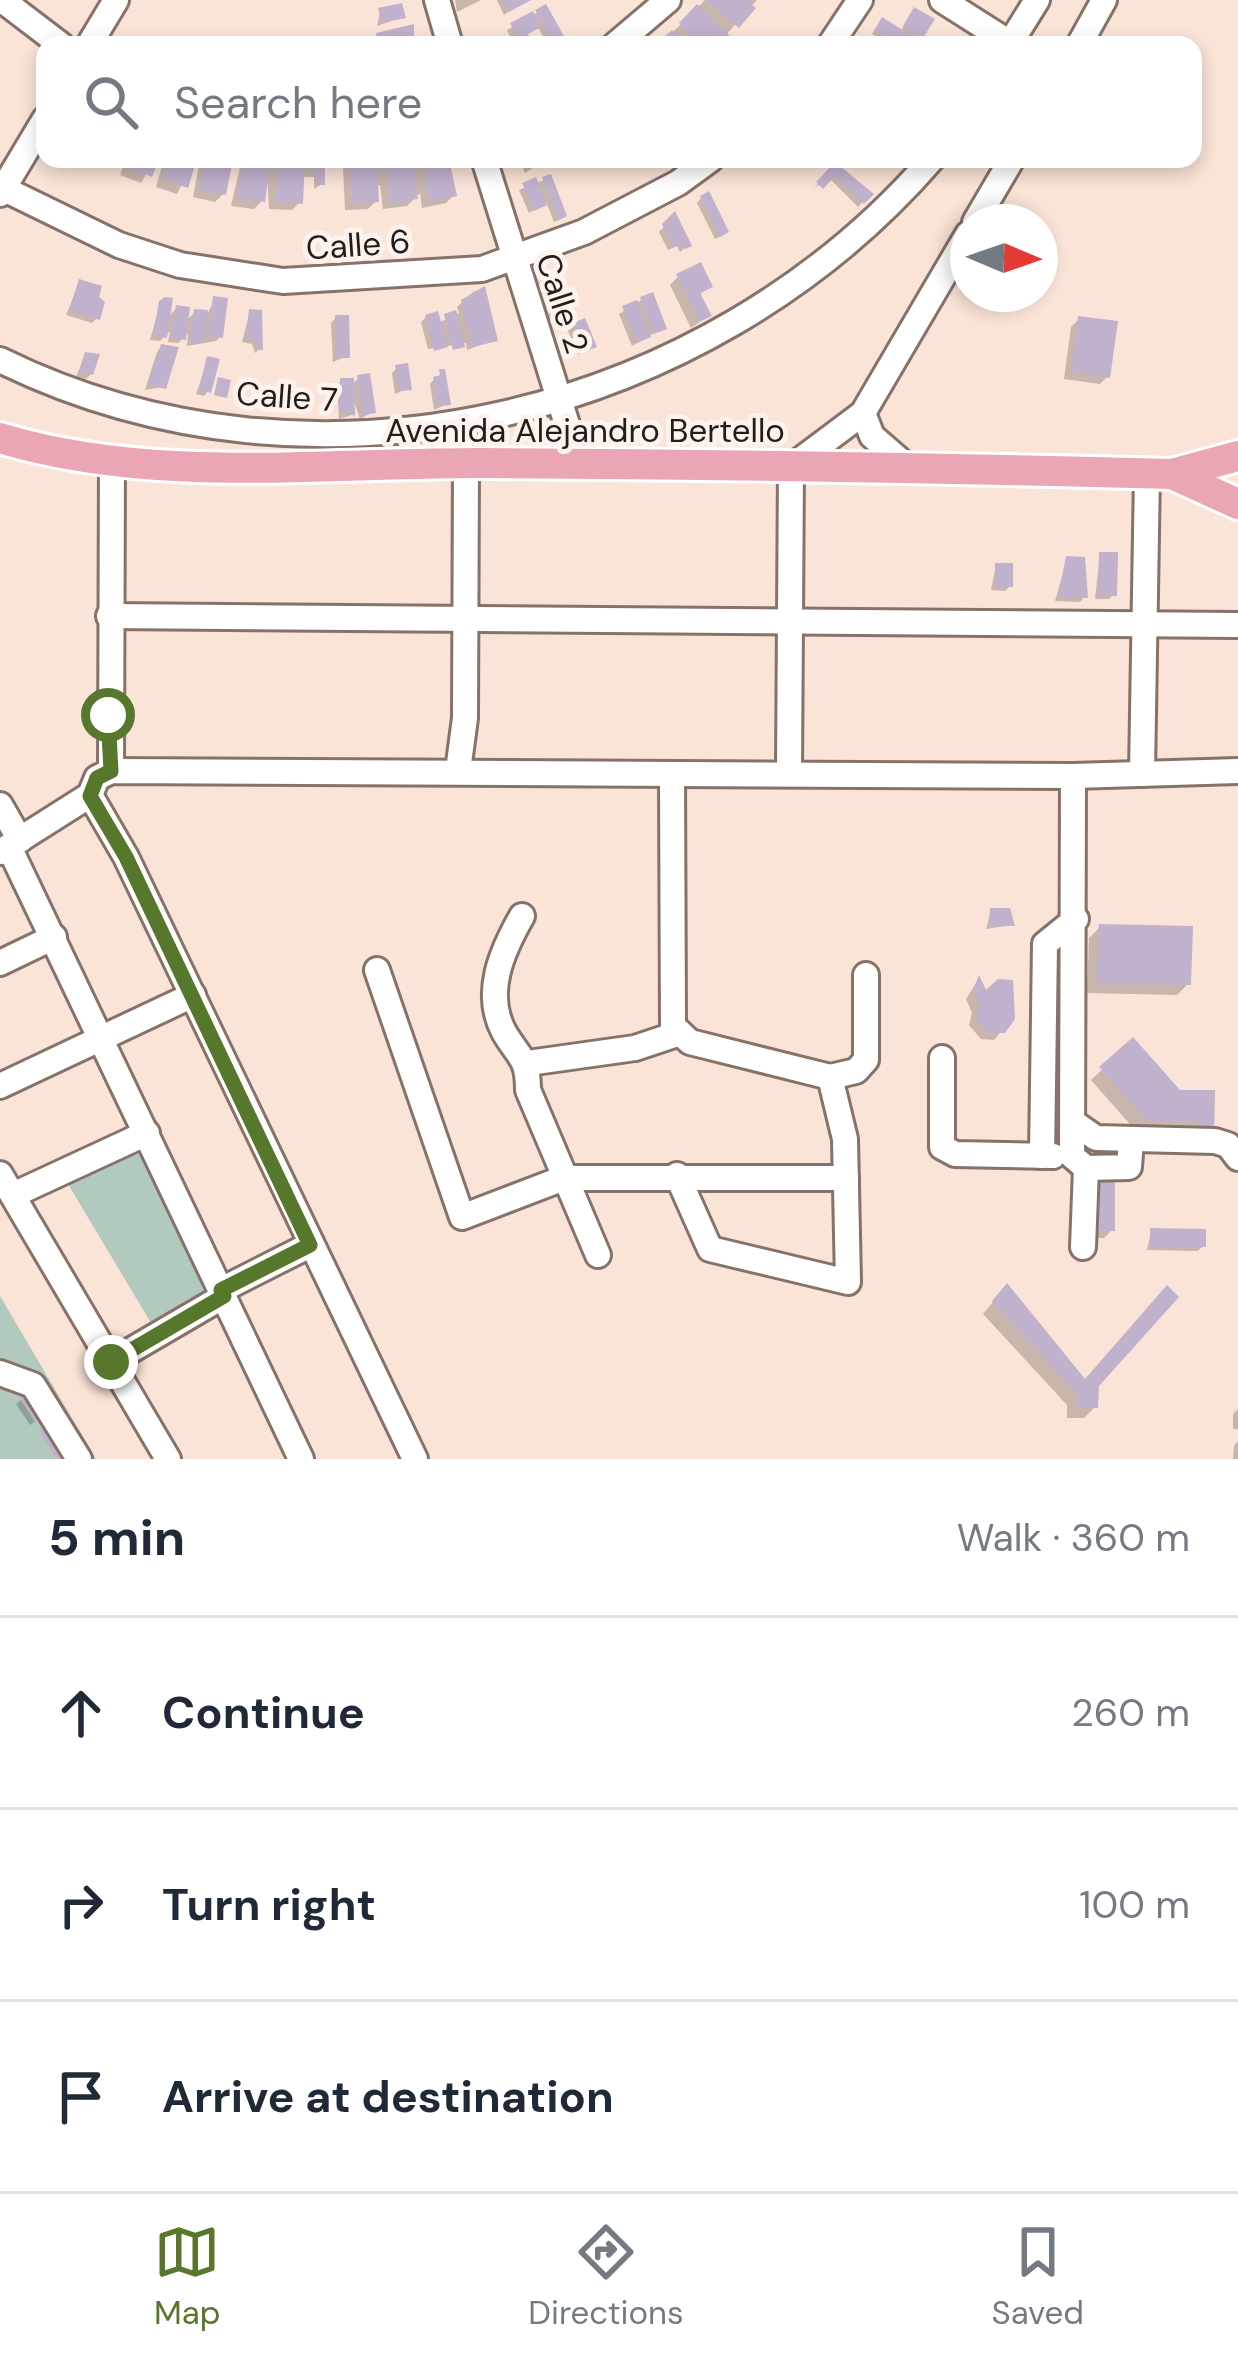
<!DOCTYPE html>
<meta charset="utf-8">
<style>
body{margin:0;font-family:"DM Sans",sans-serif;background:#f6f6f7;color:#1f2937}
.compass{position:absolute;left:950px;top:204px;width:108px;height:108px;border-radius:50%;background:#fff;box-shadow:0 6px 18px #0003;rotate:92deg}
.stop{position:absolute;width:36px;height:36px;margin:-27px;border:9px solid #57772d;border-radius:50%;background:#fff}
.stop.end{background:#57772d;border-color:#fff;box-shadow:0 3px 12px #0008}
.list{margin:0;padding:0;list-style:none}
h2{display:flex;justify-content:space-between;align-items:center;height:156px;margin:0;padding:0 48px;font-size:51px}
h2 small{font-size:39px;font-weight:400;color:#747a83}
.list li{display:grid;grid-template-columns:78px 1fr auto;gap:36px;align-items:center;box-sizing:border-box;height:192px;padding:0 48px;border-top:3px solid #e0e1e3}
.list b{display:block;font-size:45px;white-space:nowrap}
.list em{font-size:39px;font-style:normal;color:#747a83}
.icon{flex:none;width:66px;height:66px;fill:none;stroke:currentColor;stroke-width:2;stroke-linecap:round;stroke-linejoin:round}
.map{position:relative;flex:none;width:1238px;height:1459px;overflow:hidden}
.search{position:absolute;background:#fff;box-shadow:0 6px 18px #0003;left:36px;right:36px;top:36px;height:132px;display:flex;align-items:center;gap:30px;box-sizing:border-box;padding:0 42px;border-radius:24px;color:#747a83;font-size:45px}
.sheet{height:732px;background:#fff}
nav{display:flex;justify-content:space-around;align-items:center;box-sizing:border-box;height:168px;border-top:3px solid #e0e1e3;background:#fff;font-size:33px;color:#747a83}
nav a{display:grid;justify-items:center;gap:6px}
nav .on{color:#57772d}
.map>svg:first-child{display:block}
.green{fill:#b2cabd}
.shadow{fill:#0003}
.building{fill:#c0b1cd}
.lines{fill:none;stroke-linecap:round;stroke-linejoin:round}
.minor-casing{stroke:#867268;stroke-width:30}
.major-casing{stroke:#fff;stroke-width:36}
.minor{stroke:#fff;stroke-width:24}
.major{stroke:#eba6b5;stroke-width:30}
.route{stroke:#57772d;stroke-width:15}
.labels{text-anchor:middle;stroke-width:10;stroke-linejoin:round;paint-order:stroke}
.street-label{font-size:33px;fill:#241c18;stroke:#fdf3ee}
</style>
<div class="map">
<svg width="1238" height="1459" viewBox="0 0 1238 1459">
<rect width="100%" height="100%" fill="#fae3d7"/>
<g class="green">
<polygon points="136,1154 144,1155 208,1290 206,1296 154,1328 68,1184"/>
<polygon points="0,1296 96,1459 0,1459"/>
</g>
<g class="shadow">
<polygon points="455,0 481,0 457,12"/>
<polygon points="497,0 524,0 504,15"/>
<polygon points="705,0 757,0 717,45 660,45"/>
<polygon points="380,11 402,17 377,26"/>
<polygon points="537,13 565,44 548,45 537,26 525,35 530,45 514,45 507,30"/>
<polygon points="910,15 921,37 915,45 872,45 879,38 872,34 877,26 900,32"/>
<polygon points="87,159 113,159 105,168"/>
<polygon points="126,159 155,159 141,183 120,175"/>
<polygon points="164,159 194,159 177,194 156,187"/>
<polygon points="200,159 230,159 223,194 215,202 193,197"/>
<polygon points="242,159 268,159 262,201 254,209 231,206"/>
<polygon points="279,159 302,167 310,159 322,159 322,184 314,189 314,177 301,177 300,202 292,210 269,209 267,171"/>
<polygon points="409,159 411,171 422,159 446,159 454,195 446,203 422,208 420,193 407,206 383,209 380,185 375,185 376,201 368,209 345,210 343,169 351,161 375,171 385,160"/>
<polygon points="519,159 534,159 536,166 525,173"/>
<polygon points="835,166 869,195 858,207 829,178 814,188"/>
<polygon points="544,180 559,220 554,222 546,202 529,213 519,190"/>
<polygon points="701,198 721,236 715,239 697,203"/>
<polygon points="674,216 688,245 680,252 677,246 668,250 659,232"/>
<polygon points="543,277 566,313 550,321 539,282"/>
<polygon points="678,277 709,287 698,296 708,316 691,328 670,285"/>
<polygon points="80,282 97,318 92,323 66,315"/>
<polygon points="483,289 494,340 467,350 466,343 428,349 421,322 426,317 438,323 459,313 457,307 473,292"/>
<polygon points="214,300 221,336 216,341 187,346 188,333 178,343 168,342 170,331 160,341 150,340 160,304 167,318 177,308 185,322 195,312 208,313"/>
<polygon points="641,300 663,328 632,346 619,314"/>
<polygon points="250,312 260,349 255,353 252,344 242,342"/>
<polygon points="336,318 347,356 333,362 331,323"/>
<polygon points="1079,319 1108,376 1100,384 1064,379 1071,327"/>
<polygon points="573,326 593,346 578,355 568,331"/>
<polygon points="162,347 163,387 145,390 157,352"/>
<polygon points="86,356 91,374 86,379 76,376"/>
<polygon points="208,359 208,391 204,396 196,394"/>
<polygon points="397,368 408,388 395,394 392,373"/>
<polygon points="359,378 373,412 360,419 351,393 352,415 339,419 337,386 341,381 351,385"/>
<polygon points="434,379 447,404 434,410 430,384"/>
<polygon points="1100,555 1114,594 1109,599 1095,599"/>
<polygon points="1067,559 1084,597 1080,602 1055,601"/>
<polygon points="996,566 1010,586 1005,591 991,590"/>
<polygon points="991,911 1012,925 986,929"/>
<polygon points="1100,927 1188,984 1177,995 1087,993 1089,938"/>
<polygon points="978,980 985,995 1011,983 1012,1018 994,1040 981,1039 969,1025 972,1013 966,999"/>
<polygon points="1133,1041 1211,1136 1137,1132 1091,1080"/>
<polygon points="1086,1193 1112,1230 1104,1238 1086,1238"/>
<polygon points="1151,1231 1203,1246 1198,1251 1147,1250"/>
<polygon points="996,1298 1084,1382 1096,1385 1095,1407 1084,1418 1067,1418 1067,1405 983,1314"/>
<polygon points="21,1400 37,1420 30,1425 16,1404"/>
<polygon points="1238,1409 1238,1429 1233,1429 1233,1414"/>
<polygon points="1238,1441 1238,1459 1233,1459 1234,1446"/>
</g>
<g class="building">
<polygon points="503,0 531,0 509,12"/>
<polygon points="706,0 746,0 756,8 739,28"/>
<polygon points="402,3 406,18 382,23 378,8"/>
<polygon points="546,4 569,45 554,45 535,10"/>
<polygon points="697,4 730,36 721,45 702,45 679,23"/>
<polygon points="914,7 935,19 923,38 903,26"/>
<polygon points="533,11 541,27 528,34 534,45 521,45 510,23"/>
<polygon points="882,17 920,41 918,45 901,45 875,29"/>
<polygon points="414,24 414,45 378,45 376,33"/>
<polygon points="672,30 686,45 655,45"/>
<polygon points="129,159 159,159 152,177 126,167"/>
<polygon points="168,159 197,159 188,188 162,179"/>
<polygon points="205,159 233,159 226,195 199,190"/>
<polygon points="243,159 271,159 265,202 238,198"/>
<polygon points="277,159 305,159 303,204 276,202"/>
<polygon points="310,159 325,159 325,185 317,185 317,174 310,174"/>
<polygon points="349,159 377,159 379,202 352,204"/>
<polygon points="384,159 412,159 418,199 391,203"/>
<polygon points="421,159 449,159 457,196 430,202"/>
<polygon points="835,162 874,194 864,204 835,176 823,189 816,182"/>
<polygon points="551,174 567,216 559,220 542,177"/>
<polygon points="536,177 547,205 534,211 522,183"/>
<polygon points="709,191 729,232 720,237 700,196"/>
<polygon points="675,211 692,246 685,249 682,243 673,248 662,224"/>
<polygon points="701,262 713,287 700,293 712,316 699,322 676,274"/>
<polygon points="557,270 569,314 554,318 542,275"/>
<polygon points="79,279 102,286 99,297 105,302 100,320 69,310"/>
<polygon points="485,286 498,341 472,347 461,300"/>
<polygon points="653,292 667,329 654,334 640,297"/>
<polygon points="213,296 228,298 223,338 208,336"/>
<polygon points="165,297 173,298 167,338 153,336 159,301"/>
<polygon points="637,300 651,337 637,343 622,306"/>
<polygon points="176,305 190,307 186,340 171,338"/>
<polygon points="194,309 208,310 204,343 190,342"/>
<polygon points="249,309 262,310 263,350 255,349 255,340 246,338"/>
<polygon points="456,310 465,347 453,350 444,314"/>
<polygon points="438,311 448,347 434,351 425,315"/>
<polygon points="335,315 349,315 350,358 336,358"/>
<polygon points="1078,316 1118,321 1110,378 1071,372"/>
<polygon points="585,318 597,347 583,352 571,324"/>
<polygon points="161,344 179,347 166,389 148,385"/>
<polygon points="85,352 100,354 93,375 79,371"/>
<polygon points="207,356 220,359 211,393 199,389"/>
<polygon points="408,363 412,390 399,391 395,365"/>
<polygon points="439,369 445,369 451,405 438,406 433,377 440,375"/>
<polygon points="370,373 376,413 364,415 357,375"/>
<polygon points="218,377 231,380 227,398 214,395"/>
<polygon points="340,378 354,378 355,416 339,410"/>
<polygon points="1099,552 1118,552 1117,596 1098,596"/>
<polygon points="1066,556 1085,557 1088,598 1058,597"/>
<rect x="995" y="563" width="18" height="24"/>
<polygon points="990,908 1010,908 1015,926 989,925"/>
<polygon points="1099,924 1193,926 1191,985 1097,983"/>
<polygon points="979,975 986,990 998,979 1013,980 1015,1019 1005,1033 989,1033 975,1016 979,1003 973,990"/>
<polygon points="1133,1037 1180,1090 1215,1090 1214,1137 1197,1130 1197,1122 1148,1122 1099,1067"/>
<rect x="1093" y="1182" width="22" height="49"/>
<polygon points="1150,1228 1206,1229 1206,1247 1150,1247"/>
<polygon points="1007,1283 1085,1379 1167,1285 1179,1297 1099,1386 1098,1408 1077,1408 1076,1393 992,1301"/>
<polygon points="29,1391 45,1416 35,1422 19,1397"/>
<polygon points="51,1424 72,1459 56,1459 39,1431"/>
</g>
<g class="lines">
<g class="minor-casing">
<g id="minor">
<polyline points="2,0 61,45"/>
<polyline points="437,0 450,45"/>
<polyline points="942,0 1013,45"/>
<polyline points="89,45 116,0"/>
<polyline points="615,45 668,0"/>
<polyline points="830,45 860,0"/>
<polyline points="1009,45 1037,0"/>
<polyline points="1079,45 1104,0"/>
<polyline points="484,159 580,466"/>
<polyline points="0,187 119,245 180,265 283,281 482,269 584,232 678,183 711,159"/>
<polyline points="0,194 45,119"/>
<polyline points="975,222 1012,159"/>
<path d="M0,360C313,514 707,419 932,159"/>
<polyline points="863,413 872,436 910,469"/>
<polyline points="109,616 1238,625"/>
<polyline points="111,771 112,460"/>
<polyline points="458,771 465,718 466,463"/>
<polyline points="789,773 791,467 863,413 968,234"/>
<polyline points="672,774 673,1026 690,1042 830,1077 845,1139 848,1282 710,1249 677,1175"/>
<polyline points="1142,774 1147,473"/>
<polyline points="1073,776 1072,1156 1086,1168 1129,1167 1131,1140"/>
<polyline points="90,795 126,857 415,1459"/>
<polyline points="0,805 20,840"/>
<polyline points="9,847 301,1459"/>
<polyline points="0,852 90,795 97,778 111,771 1073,776 1238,771"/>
<path d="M522,916C502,951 483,993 504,1032C519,1058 528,1057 528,1090L598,1255"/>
<polyline points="0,963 54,937"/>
<polyline points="377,970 462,1217 564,1178 846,1178"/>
<polyline points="942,1058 942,1147 955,1154 1053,1156"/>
<polyline points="528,1063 635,1048 677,1034"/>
<polyline points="830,1077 856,1071 866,1060 866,975"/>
<polyline points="0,1086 193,995"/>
<polyline points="1073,1122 1096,1138 1215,1141 1228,1145 1238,1158"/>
<polyline points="1042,1156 1045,944 1076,919"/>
<polyline points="0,1174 168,1459"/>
<polyline points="13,1195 147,1133"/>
<polyline points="1083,1247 1086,1168"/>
<polyline points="221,1290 310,1245"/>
<polyline points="111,1362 224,1296"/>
<polyline points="0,1373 33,1385 79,1459"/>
</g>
</g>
<g class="major-casing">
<g id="major">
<path d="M0,438C152,484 323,463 480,463C711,464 942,468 1172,474L1238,456"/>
<polyline points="1172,474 1238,504"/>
</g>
</g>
<use href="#minor" class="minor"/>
<use href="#major" class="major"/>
</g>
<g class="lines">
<polyline class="route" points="108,715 111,771 97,778 90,796 126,857 310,1245 221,1290 224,1296 111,1362"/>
</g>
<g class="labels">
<g class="street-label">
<text transform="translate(358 244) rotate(-4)" y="12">Calle 6</text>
<text transform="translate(563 303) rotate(72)" y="12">Calle 2</text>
<text transform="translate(287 396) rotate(4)" y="12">Calle 7</text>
<text x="585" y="442">Avenida Alejandro Bertello</text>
</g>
</g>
</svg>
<svg class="compass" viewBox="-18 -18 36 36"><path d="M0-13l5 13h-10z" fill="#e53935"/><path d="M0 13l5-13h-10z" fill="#747a83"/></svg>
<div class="stop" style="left:108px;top:715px"></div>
<div class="stop end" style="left:111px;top:1362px"></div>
<div class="search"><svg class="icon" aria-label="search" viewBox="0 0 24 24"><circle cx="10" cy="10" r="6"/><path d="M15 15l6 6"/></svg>Search here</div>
</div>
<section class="sheet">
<h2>5 min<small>Walk · 360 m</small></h2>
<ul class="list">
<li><svg class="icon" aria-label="ahead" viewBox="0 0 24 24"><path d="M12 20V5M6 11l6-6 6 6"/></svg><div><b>Continue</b></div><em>260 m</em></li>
<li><svg class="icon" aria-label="right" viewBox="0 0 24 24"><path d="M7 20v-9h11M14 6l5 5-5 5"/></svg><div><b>Turn right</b></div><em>100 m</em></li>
<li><svg class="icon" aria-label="arrive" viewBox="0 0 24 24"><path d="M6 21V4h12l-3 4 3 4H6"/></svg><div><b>Arrive at destination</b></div></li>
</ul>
</section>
<nav>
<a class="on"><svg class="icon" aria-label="map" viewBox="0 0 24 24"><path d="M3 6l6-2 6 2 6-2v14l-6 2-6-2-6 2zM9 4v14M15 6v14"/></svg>Map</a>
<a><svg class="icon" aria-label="directions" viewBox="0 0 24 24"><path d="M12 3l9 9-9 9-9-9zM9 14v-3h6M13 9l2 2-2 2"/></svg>Directions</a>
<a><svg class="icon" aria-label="saved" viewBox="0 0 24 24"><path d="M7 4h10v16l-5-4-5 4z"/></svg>Saved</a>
</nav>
